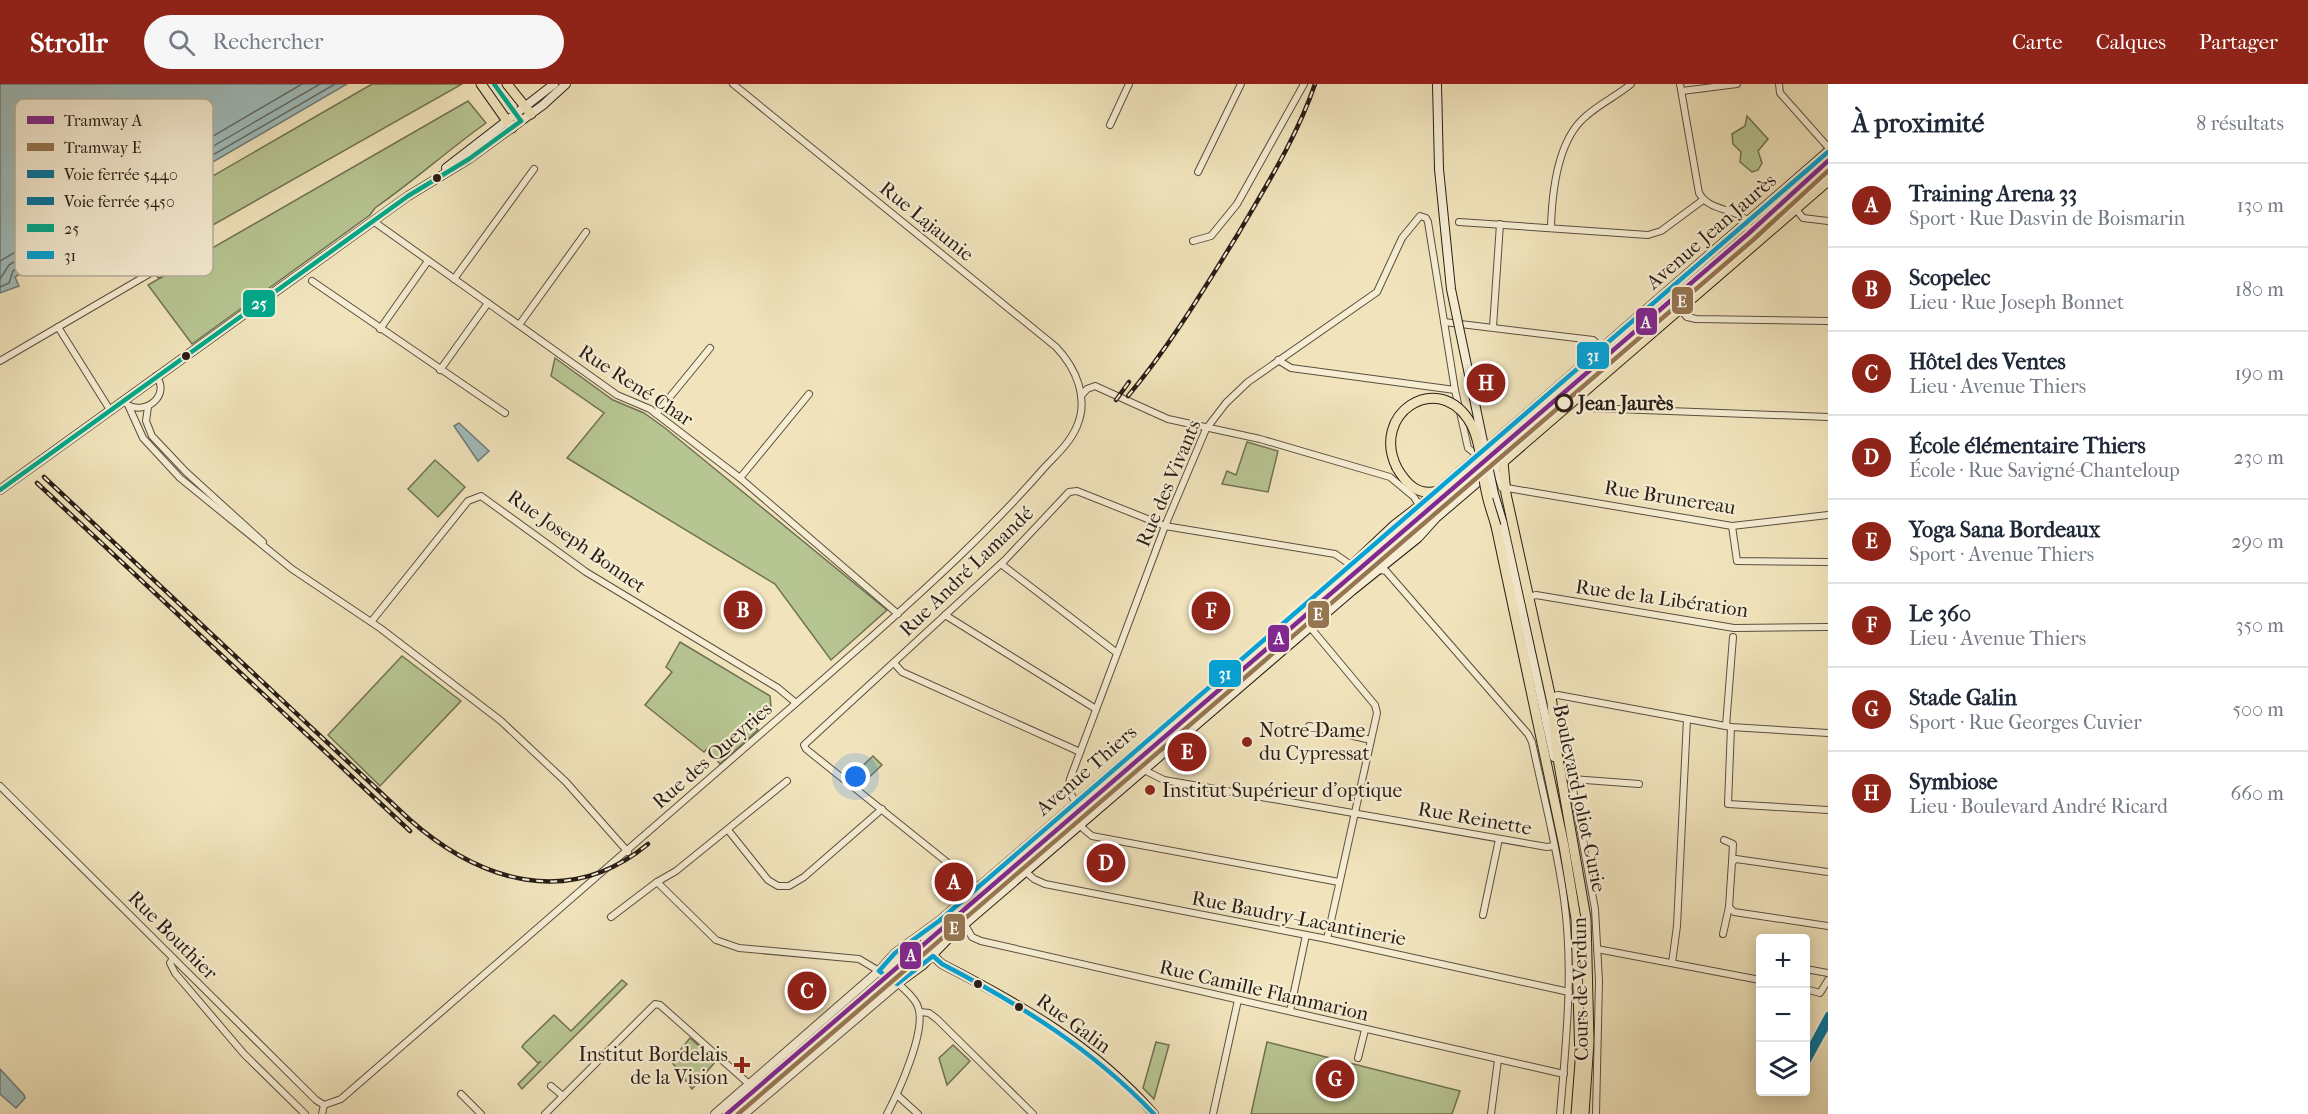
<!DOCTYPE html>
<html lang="fr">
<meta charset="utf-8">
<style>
body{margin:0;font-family:"IM FELL French Canon",serif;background:#f6f6f7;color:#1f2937}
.controls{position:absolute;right:18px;bottom:18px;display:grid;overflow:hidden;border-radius:6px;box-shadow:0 3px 15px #0003}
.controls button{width:54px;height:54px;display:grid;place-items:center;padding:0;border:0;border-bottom:2px solid #e0e1e3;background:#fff;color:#1f2937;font:30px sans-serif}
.you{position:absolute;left:856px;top:693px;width:21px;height:21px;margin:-15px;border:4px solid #fff;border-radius:50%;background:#1a73e8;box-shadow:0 0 0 9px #1a73e833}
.badge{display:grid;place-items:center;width:39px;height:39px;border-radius:50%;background:#8f2418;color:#fff;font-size:20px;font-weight:700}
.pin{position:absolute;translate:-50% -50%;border:3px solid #fff;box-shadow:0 2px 6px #0006}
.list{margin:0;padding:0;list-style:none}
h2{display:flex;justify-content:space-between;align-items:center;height:78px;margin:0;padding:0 24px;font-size:26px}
h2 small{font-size:20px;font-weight:400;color:#747a83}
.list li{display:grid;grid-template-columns:39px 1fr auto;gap:18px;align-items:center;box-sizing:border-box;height:84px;padding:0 24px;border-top:2px solid #e0e1e3}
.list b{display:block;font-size:22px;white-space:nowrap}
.list p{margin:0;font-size:20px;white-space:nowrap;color:#747a83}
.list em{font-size:20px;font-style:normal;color:#747a83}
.icon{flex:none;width:33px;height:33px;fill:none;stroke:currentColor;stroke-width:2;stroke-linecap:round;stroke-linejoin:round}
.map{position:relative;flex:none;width:1828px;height:1030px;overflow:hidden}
header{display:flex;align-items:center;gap:36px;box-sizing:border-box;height:84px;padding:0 30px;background:#8f2418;color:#fff}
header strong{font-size:28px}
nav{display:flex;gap:33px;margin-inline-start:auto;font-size:21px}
.search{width:420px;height:54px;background:#f6f6f7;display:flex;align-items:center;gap:15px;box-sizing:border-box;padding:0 21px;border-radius:33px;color:#747a83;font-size:22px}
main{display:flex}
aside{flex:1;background:#fff}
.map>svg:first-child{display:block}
.green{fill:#b7c592;stroke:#707154;stroke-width:1.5}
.water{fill:#9fbcbb;stroke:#6f7c79;stroke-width:1.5}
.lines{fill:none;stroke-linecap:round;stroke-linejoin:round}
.shore{stroke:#646c68;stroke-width:1.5}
.minor-casing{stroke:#5a4f40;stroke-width:8}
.tertiary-casing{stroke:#5a4f40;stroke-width:10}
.secondary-casing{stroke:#281d16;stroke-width:10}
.primary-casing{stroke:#281d16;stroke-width:11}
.minor{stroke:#f6edd3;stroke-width:6}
.tertiary{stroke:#f6edd3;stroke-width:8}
.secondary{stroke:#f6edd3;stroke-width:8}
.primary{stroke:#f1e4bc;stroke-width:9}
.rail-casing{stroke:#281d16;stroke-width:4.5}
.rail{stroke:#f6edd3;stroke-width:2;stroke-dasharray:7;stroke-linecap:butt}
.secondary-bridge-casing{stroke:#281d16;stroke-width:10;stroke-linecap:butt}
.primary-bridge-casing{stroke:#281d16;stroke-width:11;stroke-linecap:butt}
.secondary-bridge{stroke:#f6edd3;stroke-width:8}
.primary-bridge{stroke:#f1e4bc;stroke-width:9}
.bus-1-casing{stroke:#f6edd3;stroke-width:9}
.bus-2-casing{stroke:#f6edd3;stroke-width:9}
.bus-1{stroke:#00a98b;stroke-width:4.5}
.bus-2{stroke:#04a2d6;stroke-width:4.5}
.rail-1-casing{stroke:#f6edd3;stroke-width:10}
.rail-2-casing{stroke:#f6edd3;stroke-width:10}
.rail-1{stroke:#0075a1;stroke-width:6}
.rail-2{stroke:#0075a1;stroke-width:6}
.tram-1-casing{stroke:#f6edd3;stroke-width:9}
.tram-2-casing{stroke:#f6edd3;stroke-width:9}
.tram-1{stroke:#802990;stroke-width:4.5}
.tram-2{stroke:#967651;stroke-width:4.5}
.bus-dot{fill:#281d16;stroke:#f6edd3;stroke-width:2}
.stop-dot{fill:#f6edd3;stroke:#281d16;stroke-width:3}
.poi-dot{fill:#8f2418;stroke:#f6edd3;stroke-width:2}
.labels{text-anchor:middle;stroke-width:4.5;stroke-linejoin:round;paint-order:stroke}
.street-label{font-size:20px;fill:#281d16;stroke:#f6edd3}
.stop-label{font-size:20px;font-weight:bold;fill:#281d16;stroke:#f6edd3;text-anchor:start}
.poi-label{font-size:20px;fill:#281d16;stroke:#f6edd3;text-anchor:start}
.key{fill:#f6edd3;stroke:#b8af9a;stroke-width:1.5}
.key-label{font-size:16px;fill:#281d16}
.line-badge{stroke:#f6edd3;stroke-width:2}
.badge-label{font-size:16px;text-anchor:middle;font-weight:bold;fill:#fff}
</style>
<header>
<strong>Strollr</strong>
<div class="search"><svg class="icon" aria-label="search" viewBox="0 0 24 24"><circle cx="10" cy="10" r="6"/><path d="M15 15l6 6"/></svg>Rechercher</div>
<nav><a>Carte</a><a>Calques</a><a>Partager</a></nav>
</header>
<main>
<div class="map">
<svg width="1828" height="1030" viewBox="0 0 1828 1030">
<rect width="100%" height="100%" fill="#f1e4bc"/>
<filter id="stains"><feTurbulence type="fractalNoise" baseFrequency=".00333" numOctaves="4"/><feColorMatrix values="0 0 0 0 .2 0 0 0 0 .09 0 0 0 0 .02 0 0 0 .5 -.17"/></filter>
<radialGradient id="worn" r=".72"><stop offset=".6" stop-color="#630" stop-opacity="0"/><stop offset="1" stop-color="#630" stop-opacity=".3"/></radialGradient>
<g class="green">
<polygon points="372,0 462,0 165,168 140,134"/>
<path d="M468,17L486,39C448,66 414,97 375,124L370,131L192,260L148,201Z"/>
<polygon points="1747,32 1768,55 1758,67 1762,79 1758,86 1752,88 1740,78 1741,68 1733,60 1732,50 1745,42"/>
<polygon points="555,274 613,316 644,329 665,344 887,526 831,576 775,500 567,374 604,329 551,292"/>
<polygon points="1247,358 1278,367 1268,408 1222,400 1227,387 1236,391"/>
<polygon points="435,376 465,403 438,433 408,405"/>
<polygon points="680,558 770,612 771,623 752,640 758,646 720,680 707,665 704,668 700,665 645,621 672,588 666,583"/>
<polygon points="402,572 461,617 380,702 328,651"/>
<polygon points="873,672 882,681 860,702 851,693"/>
<polygon points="923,858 928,863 911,882 896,891 892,885"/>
<polygon points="622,896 627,900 522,1005 518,1000 541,977 538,979 522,963 524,960 554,931 571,947"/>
<polygon points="869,902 877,911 739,1030 721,1030"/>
<polygon points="690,954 716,977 692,1005 671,977"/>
<polygon points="1156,958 1169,961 1154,1015 1143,1004"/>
<polygon points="1267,958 1460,1007 1452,1030 1251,1030"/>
<polygon points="953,961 970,977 947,1001 939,974"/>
</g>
<g class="water">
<polygon points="0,0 347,0 15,193 19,202 0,209"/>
<polygon points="459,339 489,367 478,377 454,342"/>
<polygon points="0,985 24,1011 25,1014 16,1024 0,1010"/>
</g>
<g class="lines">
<g class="shore">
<polyline points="0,177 302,0"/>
<polyline points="0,195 9,181 320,0"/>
<polyline points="0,203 9,199 13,187 335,0"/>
</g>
<g class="minor-casing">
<g id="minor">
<path d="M1680,0L1699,109C1710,128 1733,123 1748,137V150L1760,155"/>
<polyline points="1779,0 1780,9 1828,63"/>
<polyline points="1682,7 1737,0"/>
<polyline points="1110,41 1129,0"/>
<polyline points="1198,88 1241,0"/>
<polyline points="1776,113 1788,115 1803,134 1828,137"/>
<polyline points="373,137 617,311 650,325 740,394 898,530"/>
<polyline points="1459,138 1648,151 1661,147 1703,116"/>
<path d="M1551,143C1552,109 1557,57 1585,33C1599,20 1617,12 1631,0"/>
<polyline points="1193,157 1211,152 1237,120 1304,0"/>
<polyline points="454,195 534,85"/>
<polyline points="312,197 505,329"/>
<polyline points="1680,225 1687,233 1696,235 1828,237"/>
<polyline points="1444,238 1593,256 1603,265"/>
<polyline points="519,241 586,148"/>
<polyline points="58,243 110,326"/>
<polyline points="1493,243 1500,140"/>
<polyline points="380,245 428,177"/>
<polyline points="1278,276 1291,284 1455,306"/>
<polyline points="0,277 154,187 159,190"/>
<polyline points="440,286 488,219"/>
<polyline points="1081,312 1087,305 1095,302 1168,335 1260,355 1390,393 1414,413 1426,432 1422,442 1397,466"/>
<polyline points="1576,314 1591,324 1828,333"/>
<path d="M128,321C146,331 171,311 156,292"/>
<polyline points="129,323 143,354 180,394 292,485 380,544 501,637 566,698 628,768"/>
<polyline points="148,323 146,337 152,352 186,388 263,458"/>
<polyline points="656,330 710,264"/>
<polyline points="740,394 809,310"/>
<polyline points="1507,404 1732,442 1828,431"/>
<polyline points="1732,442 1737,477 1828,478"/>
<polyline points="1001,480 1117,569"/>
<polyline points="1371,485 1366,477 1368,471 1408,434"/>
<polyline points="1529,513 1536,511 1734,544 1828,543"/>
<polyline points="945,531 1096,625"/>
<polyline points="371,538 468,417 481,412 586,488 778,604 796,619"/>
<polyline points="1310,543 1375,621 1377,629 1327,855"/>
<polyline points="894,579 902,588 1080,668"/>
<polyline points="1551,613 1558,611 1731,643 1828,649"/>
<polyline points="1309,642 1371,656"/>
<polyline points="1726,642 1733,553"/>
<polyline points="1554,643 1564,656 1595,825 1599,897 1596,1030"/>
<polyline points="1731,643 1728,720 1828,726"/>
<polyline points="1144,686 1164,696 1547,763 1554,762"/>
<polyline points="1572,695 1639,700"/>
<polyline points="787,697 676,787 657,798 716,856 739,864 859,875 879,887"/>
<polyline points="0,702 316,1016 324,1021"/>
<polyline points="1076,719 1068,705 1070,695 1165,442 1206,345 1226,319 1248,298 1377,208 1402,154 1420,132 1426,134 1428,138 1455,306 1468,364 1473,368 1492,374 1502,404"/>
<polyline points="1079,741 1092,752 1339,798"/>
<polyline points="728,746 768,796 778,802 789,802 804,793 882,725"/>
<polyline points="1724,756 1733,760 1732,778"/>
<polyline points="1026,788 1034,795 1045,800 1327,855 1569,908"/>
<polyline points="1828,788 1736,775 1732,778 1729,823 1734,828 1828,842"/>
<path d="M978,803L806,665L804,661L1005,476L1069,408L1077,407L1165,442L1335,470L1351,481L1386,487L1528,650L1532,658C1543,710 1557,763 1564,815C1574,887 1566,958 1560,1030"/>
<polyline points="1483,831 1499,755"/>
<polyline points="611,833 657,798"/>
<polyline points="965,841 972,853 981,857 1564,990"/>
<polyline points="1723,850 1729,823"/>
<polyline points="1597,865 1760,896"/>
<polyline points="173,874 170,879 175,889 244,970 305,1030"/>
<polyline points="1672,879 1677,842 1687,635"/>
<polyline points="1806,885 1828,889"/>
<polyline points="905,891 932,863"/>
<path d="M886,893C888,876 911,866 919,852"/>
<polyline points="1806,905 1820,909 1828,896"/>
<polyline points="1290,927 1306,851"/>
<polyline points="920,928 929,929 937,935 1033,1030"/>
<polyline points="1358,974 1365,946"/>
<polyline points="551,1002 563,1012"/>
<polyline points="461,1010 481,1030"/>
<polyline points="897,1011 918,1030"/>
<path d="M324,1021L341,1015C517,863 693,710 868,556C930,501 990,446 1044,384C1056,371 1070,359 1077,342C1089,314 1076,284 1056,263L733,0"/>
<polyline points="322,1030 324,1021"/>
<polyline points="545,1030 655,920 660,921 749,1000"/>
<path d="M887,1030C898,1009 927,946 918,923C915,913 903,905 898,899"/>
<polyline points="1213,1030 1238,916"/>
<polyline points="1491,1030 1498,976"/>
</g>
</g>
<g class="tertiary-casing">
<g id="tertiary">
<polyline points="715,1030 879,887"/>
<polyline points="744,1030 897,900"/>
</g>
</g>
<g class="secondary-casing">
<g id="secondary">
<polyline points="1437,0 1439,85"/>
<polyline points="446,84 554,0"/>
<polyline points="0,406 408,112 469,75 543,21 566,0"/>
<polyline points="1438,407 1394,441 1339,493 939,837 895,869 879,887 897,900 923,881 951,852 1352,507 1418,454 1436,434 1505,375"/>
<polyline points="1494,410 1503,440 1554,673"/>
<polyline points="920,852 931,855 933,872"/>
<path d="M933,872L942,880C1022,921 1093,961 1154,1030"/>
</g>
</g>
<g class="primary-casing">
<g id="primary">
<polyline points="481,0 512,44"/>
<polyline points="507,0 531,30"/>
<path d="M1397,384C1407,401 1418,412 1438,407L1828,68"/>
<polyline points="1496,442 1564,762 1576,835 1580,978 1576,1030"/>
<polyline points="1584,1030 1589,958 1586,834 1556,663 1552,619 1506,410 1503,378 1828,97"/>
</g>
</g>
<use href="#minor" class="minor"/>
<use href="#tertiary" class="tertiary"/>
<use href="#secondary" class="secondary"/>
<use href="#primary" class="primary"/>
<g class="rail-casing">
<g id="rail">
<path d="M1128,312C1170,262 1204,205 1238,150C1266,102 1297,53 1315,0"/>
<polyline points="1116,316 1129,298"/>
<path d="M44,393L409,735C480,798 569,825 648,760"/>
<polyline points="37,399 410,747"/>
</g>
</g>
<use href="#rail" class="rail"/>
<g class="secondary-bridge-casing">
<polyline id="secondary-bridge" points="1439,85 1451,205 1494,410"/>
</g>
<g class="primary-bridge-casing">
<path id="primary-bridge" d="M1397,384C1370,330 1436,287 1468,335C1482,355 1481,388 1487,411C1489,421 1493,431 1496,442"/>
</g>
<use href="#secondary-bridge" class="secondary-bridge"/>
<use href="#primary-bridge" class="primary-bridge"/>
<g class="bus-1-casing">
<g id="bus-1">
<polyline points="494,0 521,37"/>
<polyline points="0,406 408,112 469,75 521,37"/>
</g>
</g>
<g class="bus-2-casing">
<path id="bus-2" d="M1154,1030C1092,965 1021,921 942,880L933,872L897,900L879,887L895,869L939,837L1828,68"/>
</g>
<use href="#bus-1" class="bus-1"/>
<use href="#bus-2" class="bus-2"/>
<g class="rail-1-casing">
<polyline id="rail-1" points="1806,972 1828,931"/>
</g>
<g class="rail-2-casing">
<polyline id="rail-2" points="1806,980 1828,940"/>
</g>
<use href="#rail-1" class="rail-1"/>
<use href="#rail-2" class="rail-2"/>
<g class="tram-1-casing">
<polyline id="tram-1" points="727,1030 1748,150 1828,77"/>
</g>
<g class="tram-2-casing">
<polyline id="tram-2" points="738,1030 1753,156 1828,87"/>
</g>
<use href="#tram-1" class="tram-1"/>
<use href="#tram-2" class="tram-2"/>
</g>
<g class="bus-dot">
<circle cx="437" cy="94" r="5"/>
<circle cx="186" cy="272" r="5"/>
<circle cx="978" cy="900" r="5"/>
<circle cx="1019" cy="923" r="5"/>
</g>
<circle class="stop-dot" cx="1564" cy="319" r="8"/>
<g class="poi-dot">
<circle cx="1247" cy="658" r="6"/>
<circle cx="1150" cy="706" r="6"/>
<path d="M739 972h6v6h6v6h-6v6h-6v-6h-6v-6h6z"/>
</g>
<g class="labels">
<g class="street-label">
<text transform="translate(927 137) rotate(39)" y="7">Rue Lajaunie</text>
<text transform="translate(1711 147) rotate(-41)" y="7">Avenue Jean Jaurès</text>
<text transform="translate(636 301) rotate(33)" y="7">Rue René Char</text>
<text transform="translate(1168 399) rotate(-67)" y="7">Rue des Vivants</text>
<text transform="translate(1670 413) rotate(9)" y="7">Rue Brunereau</text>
<text transform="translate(577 457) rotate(35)" y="7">Rue Joseph Bonnet</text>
<text transform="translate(966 487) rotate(-44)" y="7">Rue André Lamandé</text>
<text transform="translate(1662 514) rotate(8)" y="7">Rue de la Libération</text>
<text transform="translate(712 671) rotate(-41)" y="7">Rue des Queyries</text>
<text transform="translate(1086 686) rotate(-41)" y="7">Avenue Thiers</text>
<text transform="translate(1580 714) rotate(78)" y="7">Boulevard Joliot-Curie</text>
<text transform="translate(1475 734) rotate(10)" y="7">Rue Reinette</text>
<text transform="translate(1299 834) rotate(11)" y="7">Rue Baudry-Lacantinerie</text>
<text transform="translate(173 851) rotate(45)" y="7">Rue Bouthier</text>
<text transform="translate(1580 905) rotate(-91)" y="7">Cours de Verdun</text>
<text transform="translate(1264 906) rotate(13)" y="7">Rue Camille Flammarion</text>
<text transform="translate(1074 939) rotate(36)" y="7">Rue Galin</text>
</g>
<g class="stop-label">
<text x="1578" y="326">Jean Jaurès</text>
</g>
<g class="poi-label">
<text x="1259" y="653">Notre-Dame<tspan x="1259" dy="23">du Cypressat</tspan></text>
<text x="1162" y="713">Institut Supérieur d'optique</text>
<text x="728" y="977" text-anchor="end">Institut Bordelais<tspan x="728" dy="23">de la Vision</tspan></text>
</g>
</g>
<rect x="15" y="15" width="198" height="177" rx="9" class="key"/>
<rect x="27" y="32" width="27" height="8" fill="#802990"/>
<rect x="27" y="59" width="27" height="8" fill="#967651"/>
<rect x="27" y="86" width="27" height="8" fill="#0075a1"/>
<rect x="27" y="113" width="27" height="8" fill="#0075a1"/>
<rect x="27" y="140" width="27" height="8" fill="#00a98b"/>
<rect x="27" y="167" width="27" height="8" fill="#04a2d6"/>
<g class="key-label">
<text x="64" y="42">Tramway A</text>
<text x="64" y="69">Tramway E</text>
<text x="64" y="96">Voie ferrée 5440</text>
<text x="64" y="123">Voie ferrée 5450</text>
<text x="64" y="150">25</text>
<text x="64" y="177">31</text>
</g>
<g class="line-badge">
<rect x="1671" y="202" width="23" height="29" rx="6" fill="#967651"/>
<rect x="242" y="205" width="34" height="29" rx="6" fill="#00a98b"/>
<rect x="1635" y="223" width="23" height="29" rx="6" fill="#802990"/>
<rect x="1576" y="257" width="34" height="29" rx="6" fill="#04a2d6"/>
<rect x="1307" y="516" width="23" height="29" rx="6" fill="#967651"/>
<rect x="1267" y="540" width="23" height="29" rx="6" fill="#802990"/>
<rect x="1208" y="575" width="34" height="29" rx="6" fill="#04a2d6"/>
<rect x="943" y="829" width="23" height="29" rx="6" fill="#967651"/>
<rect x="899" y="857" width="23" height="29" rx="6" fill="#802990"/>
</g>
<g class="badge-label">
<text x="1682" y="223">E</text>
<text x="259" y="225">25</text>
<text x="1646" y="244">A</text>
<text x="1593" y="277">31</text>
<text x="1318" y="536">E</text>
<text x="1279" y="560">A</text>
<text x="1225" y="595">31</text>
<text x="954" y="850">E</text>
<text x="911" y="877">A</text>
</g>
<rect width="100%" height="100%" filter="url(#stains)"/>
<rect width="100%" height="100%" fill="url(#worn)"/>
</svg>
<div class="controls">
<button>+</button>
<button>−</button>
<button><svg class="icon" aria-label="layers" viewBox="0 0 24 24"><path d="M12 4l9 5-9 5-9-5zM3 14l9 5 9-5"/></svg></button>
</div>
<div class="you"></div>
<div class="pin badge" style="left:954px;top:798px">A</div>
<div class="pin badge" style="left:743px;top:526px">B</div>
<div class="pin badge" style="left:807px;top:907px">C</div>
<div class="pin badge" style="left:1106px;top:779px">D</div>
<div class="pin badge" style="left:1187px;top:668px">E</div>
<div class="pin badge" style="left:1211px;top:527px">F</div>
<div class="pin badge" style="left:1335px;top:995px">G</div>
<div class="pin badge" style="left:1486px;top:299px">H</div>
</div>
<aside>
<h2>À proximité<small>8 résultats</small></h2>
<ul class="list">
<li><span class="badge">A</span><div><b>Training Arena 33</b><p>Sport · Rue Dasvin de Boismarin</p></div><em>130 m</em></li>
<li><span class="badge">B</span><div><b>Scopelec</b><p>Lieu · Rue Joseph Bonnet</p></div><em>180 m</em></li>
<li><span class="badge">C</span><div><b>Hôtel des Ventes</b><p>Lieu · Avenue Thiers</p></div><em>190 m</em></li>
<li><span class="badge">D</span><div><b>École élémentaire Thiers</b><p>École · Rue Savigné-Chanteloup</p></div><em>230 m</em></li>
<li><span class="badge">E</span><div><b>Yoga Sana Bordeaux</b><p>Sport · Avenue Thiers</p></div><em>290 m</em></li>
<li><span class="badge">F</span><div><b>Le 360</b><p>Lieu · Avenue Thiers</p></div><em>350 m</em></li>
<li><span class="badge">G</span><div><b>Stade Galin</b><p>Sport · Rue Georges Cuvier</p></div><em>500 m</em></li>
<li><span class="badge">H</span><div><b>Symbiose</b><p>Lieu · Boulevard André Ricard</p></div><em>660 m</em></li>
</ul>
</aside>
</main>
